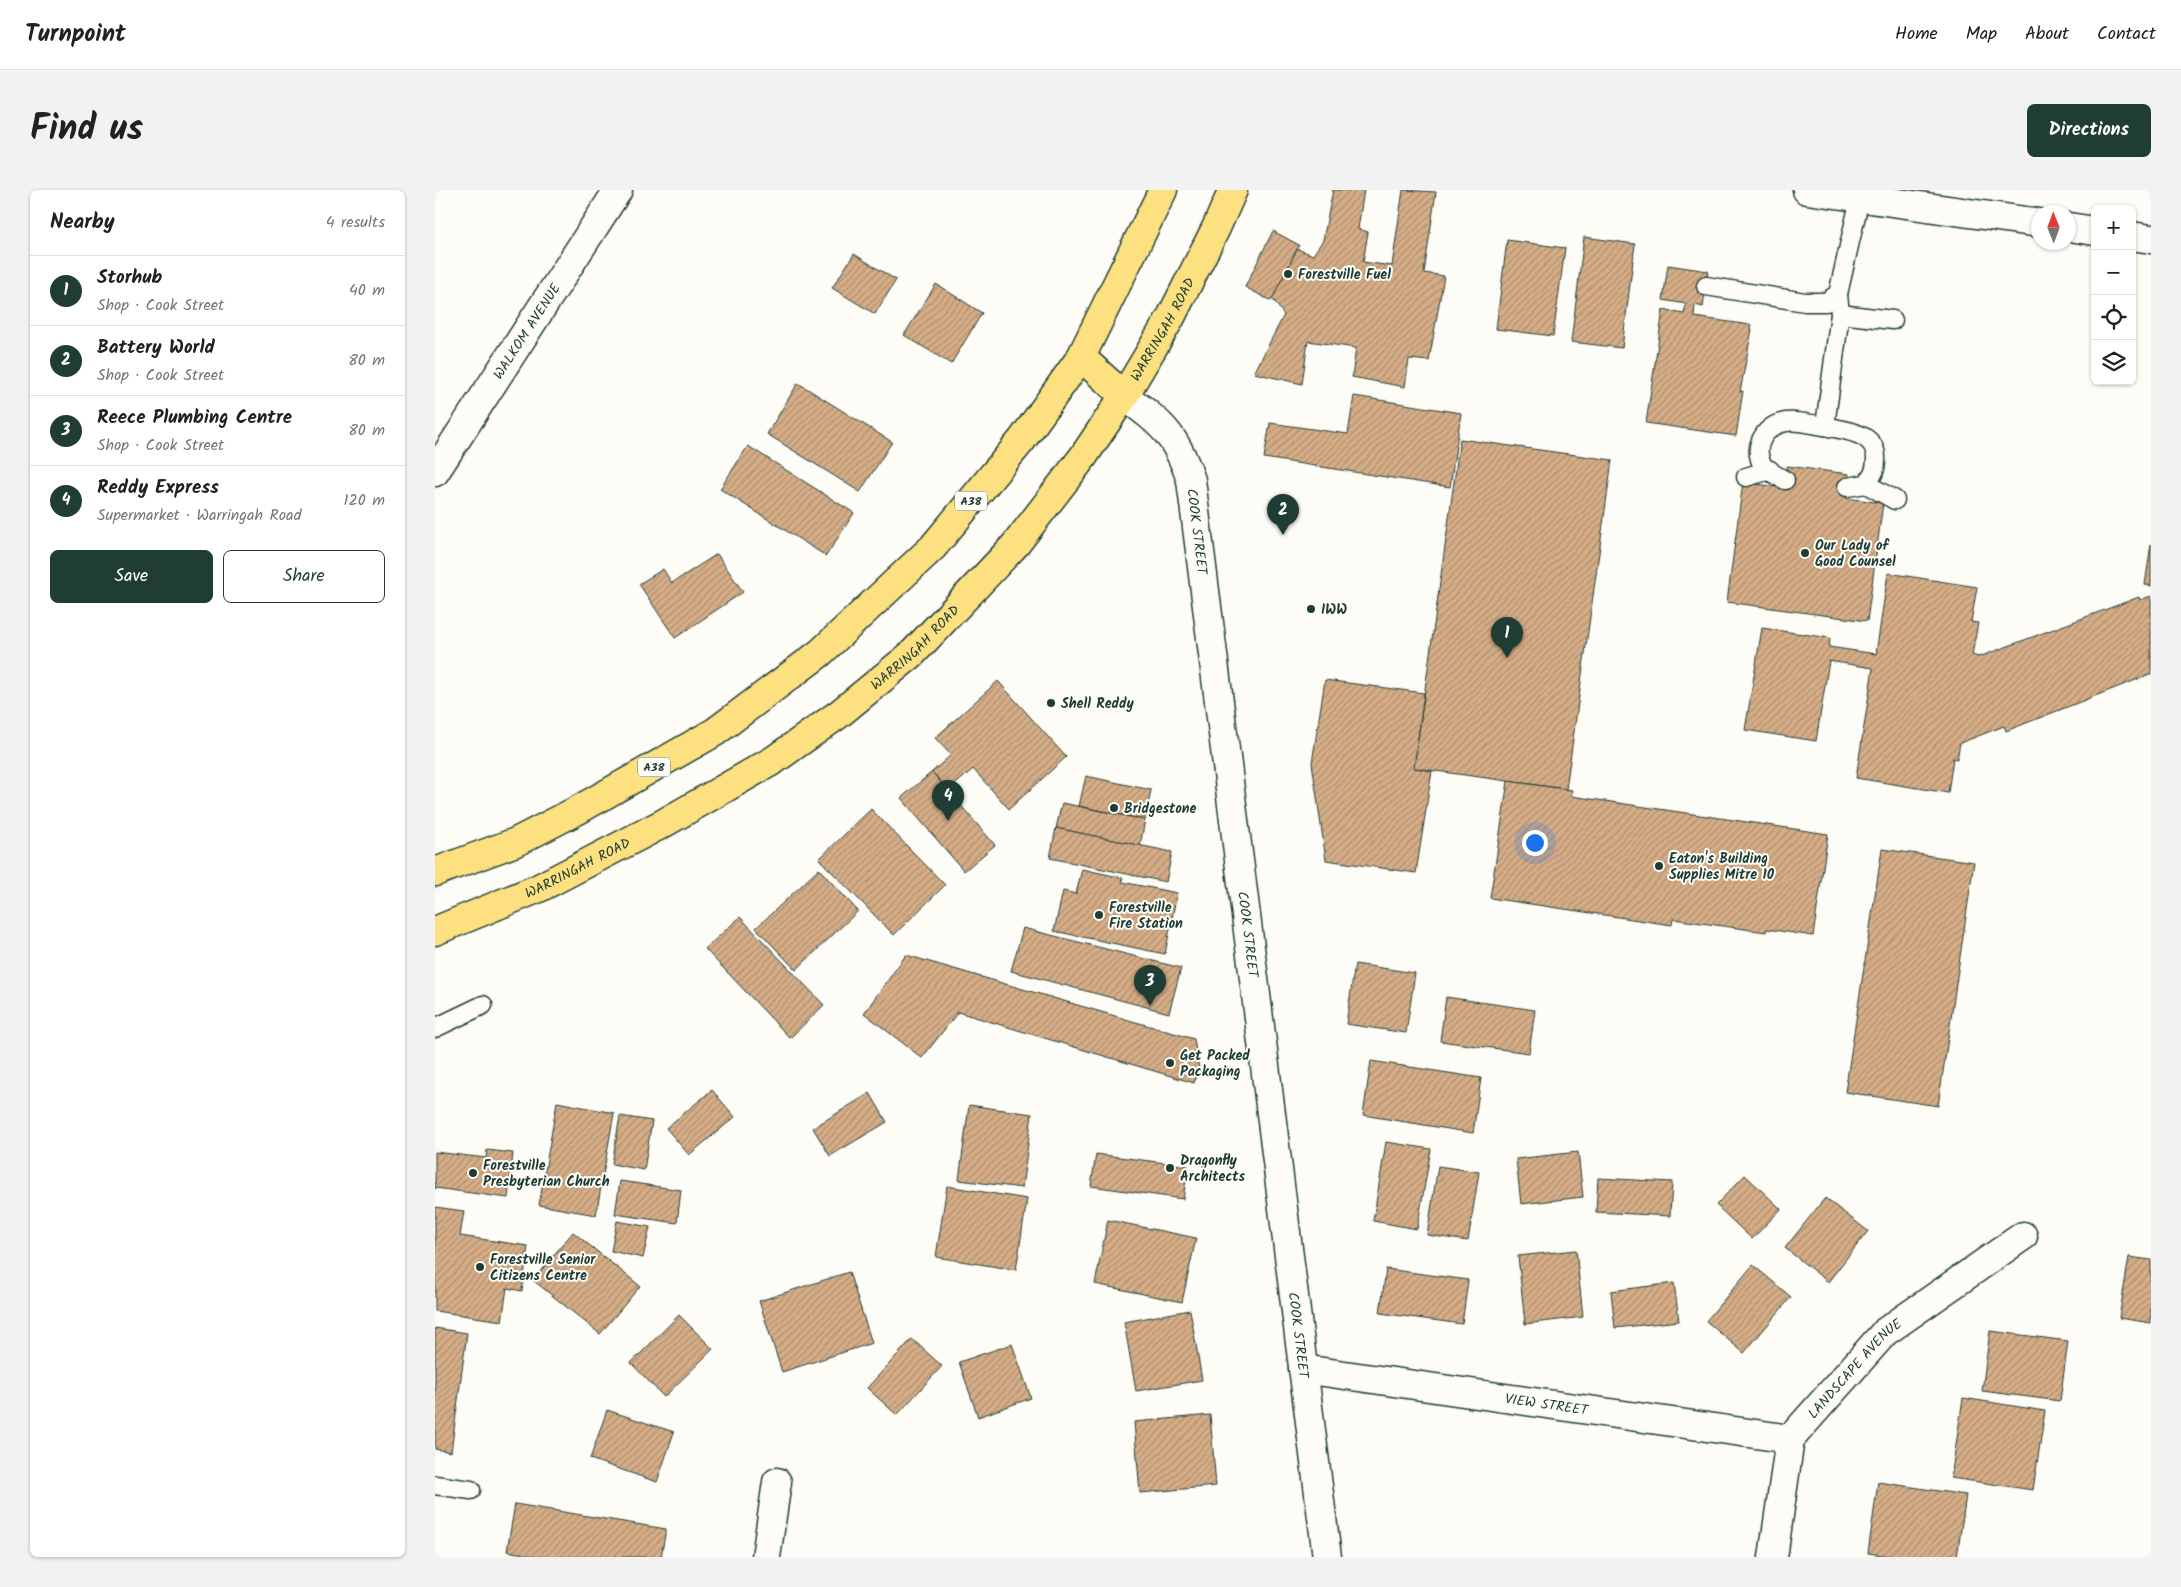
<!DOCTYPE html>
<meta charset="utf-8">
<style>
body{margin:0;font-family:Kalam,sans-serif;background:#f2f2f2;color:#202124}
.controls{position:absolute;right:15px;top:15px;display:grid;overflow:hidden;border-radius:8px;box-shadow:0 1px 4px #0004}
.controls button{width:45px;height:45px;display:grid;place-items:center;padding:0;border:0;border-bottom:1px solid #e0e0e0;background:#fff;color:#202124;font:25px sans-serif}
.compass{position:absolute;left:1596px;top:15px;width:45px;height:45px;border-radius:50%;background:#fff;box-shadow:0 1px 4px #0004;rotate:359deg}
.you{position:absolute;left:1099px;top:652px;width:18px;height:18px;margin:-12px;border:4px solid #fff;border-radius:50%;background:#1a73e8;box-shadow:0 0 0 8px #1a73e833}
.badge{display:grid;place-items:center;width:32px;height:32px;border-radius:50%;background:#1f3d34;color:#fff;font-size:16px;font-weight:700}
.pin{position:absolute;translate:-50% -41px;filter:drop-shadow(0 1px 2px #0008)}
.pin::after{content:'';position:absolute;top:26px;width:18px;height:15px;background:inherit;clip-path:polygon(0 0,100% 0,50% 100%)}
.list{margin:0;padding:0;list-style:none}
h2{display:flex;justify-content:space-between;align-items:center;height:65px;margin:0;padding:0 20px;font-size:21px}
h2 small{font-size:16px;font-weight:400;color:#757577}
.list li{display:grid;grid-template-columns:32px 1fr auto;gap:15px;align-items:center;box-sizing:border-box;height:70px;padding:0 20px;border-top:1px solid #e0e0e0}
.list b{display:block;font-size:19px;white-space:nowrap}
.list p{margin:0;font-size:16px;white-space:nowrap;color:#757577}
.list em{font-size:16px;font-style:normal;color:#757577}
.actions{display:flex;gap:10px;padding:15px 20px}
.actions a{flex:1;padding:11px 0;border:1px solid #1f3d34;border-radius:8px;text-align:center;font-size:18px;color:#1f3d34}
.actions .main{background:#1f3d34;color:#fff}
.icon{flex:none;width:28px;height:28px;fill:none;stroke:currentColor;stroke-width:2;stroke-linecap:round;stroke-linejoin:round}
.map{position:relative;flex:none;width:1716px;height:1367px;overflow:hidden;border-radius:8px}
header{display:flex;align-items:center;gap:30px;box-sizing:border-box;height:70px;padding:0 25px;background:#fff;border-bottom:1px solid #e0e0e0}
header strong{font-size:24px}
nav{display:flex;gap:28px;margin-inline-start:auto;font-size:18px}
.intro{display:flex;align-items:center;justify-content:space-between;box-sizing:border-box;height:120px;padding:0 30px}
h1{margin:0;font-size:35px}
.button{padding:12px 22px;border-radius:8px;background:#1f3d34;color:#fff;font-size:18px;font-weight:700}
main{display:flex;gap:30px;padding:0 30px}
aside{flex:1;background:#fff;border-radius:8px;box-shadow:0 1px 4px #0004}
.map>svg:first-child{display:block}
.building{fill:url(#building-hatch);stroke:#1f3d34}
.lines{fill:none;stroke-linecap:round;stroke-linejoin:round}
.lane-casing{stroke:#1f3d34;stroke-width:21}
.street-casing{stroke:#1f3d34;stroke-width:31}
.highway-casing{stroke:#1f3d34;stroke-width:31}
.lane{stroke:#fdfcf7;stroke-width:18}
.street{stroke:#fdfcf7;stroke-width:28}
.highway{stroke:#fde080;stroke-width:28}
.poi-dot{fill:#1f3d34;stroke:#fdfcf7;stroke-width:2}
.labels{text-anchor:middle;stroke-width:4;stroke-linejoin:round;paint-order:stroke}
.shield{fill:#fdfcf7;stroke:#62766e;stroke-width:1}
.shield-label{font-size:12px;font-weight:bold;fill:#1f3d34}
.poi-label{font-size:14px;font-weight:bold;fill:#1f3d34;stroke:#fdfcf7;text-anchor:start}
.street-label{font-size:14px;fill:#1f3d34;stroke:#fdfcf7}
</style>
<header>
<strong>Turnpoint</strong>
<nav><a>Home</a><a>Map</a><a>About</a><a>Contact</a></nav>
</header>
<div class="intro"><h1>Find us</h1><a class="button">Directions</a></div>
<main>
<aside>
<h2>Nearby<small>4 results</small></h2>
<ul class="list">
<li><span class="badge">1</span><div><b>Storhub</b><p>Shop · Cook Street</p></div><em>40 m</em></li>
<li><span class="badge">2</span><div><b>Battery World</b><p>Shop · Cook Street</p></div><em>80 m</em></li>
<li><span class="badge">3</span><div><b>Reece Plumbing Centre</b><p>Shop · Cook Street</p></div><em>80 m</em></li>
<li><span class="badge">4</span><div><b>Reddy Express</b><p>Supermarket · Warringah Road</p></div><em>120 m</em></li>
</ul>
<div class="actions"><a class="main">Save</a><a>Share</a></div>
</aside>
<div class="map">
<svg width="1716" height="1367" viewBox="0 0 1716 1367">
<defs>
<pattern id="building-hatch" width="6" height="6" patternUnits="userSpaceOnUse" patternTransform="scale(1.25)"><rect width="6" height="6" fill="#d6ad87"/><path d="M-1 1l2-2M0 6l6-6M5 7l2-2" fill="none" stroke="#ad8e6f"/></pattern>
</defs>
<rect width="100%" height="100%" fill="#fdfcf7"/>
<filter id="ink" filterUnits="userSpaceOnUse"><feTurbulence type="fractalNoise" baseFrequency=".02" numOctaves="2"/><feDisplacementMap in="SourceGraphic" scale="10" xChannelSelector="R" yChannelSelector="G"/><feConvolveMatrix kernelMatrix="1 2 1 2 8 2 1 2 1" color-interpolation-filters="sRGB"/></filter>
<g filter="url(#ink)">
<g class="building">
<polygon points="898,0 929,0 923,39 933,42 928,72 957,76 968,0 1001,2 989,83 1009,86 994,171 974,169 970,197 917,187 921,158 873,151 867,194 819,183 849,125 837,108 862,59 878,65 888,50"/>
<polygon points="838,41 864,55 836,111 810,97"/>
<polygon points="1149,47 1200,54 1187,158 1136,152"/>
<polygon points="1072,50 1130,58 1118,146 1061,139"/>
<polygon points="419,64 461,90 440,124 397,98"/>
<polygon points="1233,75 1273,81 1268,117 1260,115 1259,127 1316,135 1315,139 1317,139 1305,202 1308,201 1301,246 1211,233 1228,120 1249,124 1251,114 1228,110"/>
<polygon points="501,94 547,123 516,174 469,145"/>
<polygon points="363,193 457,252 425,302 332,244"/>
<polygon points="919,206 1026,223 1015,297 829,268 835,233 913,244"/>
<polygon points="1025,249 1177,270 1131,599 979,578"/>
<polygon points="313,256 419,323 391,366 285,299"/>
<polygon points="1352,276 1414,284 1411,308 1448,313 1432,431 1292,412 1308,292 1349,298"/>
<polygon points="1716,354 1716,396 1710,395"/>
<polygon points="282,364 308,402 240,448 204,394 228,379 237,393"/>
<polygon points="1453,383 1542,397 1536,432 1543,433 1537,465 1544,467 1704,407 1705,410 1716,406 1716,484 1571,541 1569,536 1525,553 1522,569 1518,568 1513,603 1421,588 1438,478 1394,471 1381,551 1310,540 1327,438 1395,448 1394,457 1441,464"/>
<polygon points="890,490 989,503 979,578 997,581 981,683 891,670 877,573"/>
<polygon points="563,491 631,567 574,619 538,579 514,600 497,582 516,565 500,548"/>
<polygon points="497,582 560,655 529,681 466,608"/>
<polygon points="651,586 716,600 710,630 644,616"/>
<polygon points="1073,591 1137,600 1136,606 1393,644 1378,746 1332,739 1331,742 1238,729 1237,735 1055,708"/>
<polygon points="627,613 710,630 705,656 621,638"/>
<polygon points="436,619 510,695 459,745 384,669"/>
<polygon points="621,638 737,662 731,692 615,668"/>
<polygon points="1447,659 1539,672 1503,916 1410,902"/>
<polygon points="384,679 423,721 361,780 321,738"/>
<polygon points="647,679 688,688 687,692 742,703 730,764 619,741 628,701 641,704"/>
<polygon points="305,727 389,815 355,848 270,759"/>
<polygon points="588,738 746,778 734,823 576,781"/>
<polygon points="471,765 759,849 764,879 759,893 523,822 487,868 429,823"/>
<polygon points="920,774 980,783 971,843 911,834"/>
<polygon points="1011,807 1100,820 1094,863 1005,851"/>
<polygon points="936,871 1046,888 1038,943 928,925"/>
<polygon points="277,900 300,927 254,965 231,938"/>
<polygon points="435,903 452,932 395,966 378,938"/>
<polygon points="122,912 179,923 161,1025 104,1015"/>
<polygon points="534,915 597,924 587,998 524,990"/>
<polygon points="185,926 217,931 209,980 177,974"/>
<polygon points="951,952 996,959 982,1039 938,1031"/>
<polygon points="52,960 78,963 73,1008 0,998 0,962 51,968"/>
<polygon points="1143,962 1148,1007 1086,1014 1081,969"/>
<polygon points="661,964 753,976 748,1009 656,996"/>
<polygon points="1003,976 1044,982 1033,1051 992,1045"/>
<polygon points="1310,985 1346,1019 1317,1049 1281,1015"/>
<polygon points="1163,988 1237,992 1235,1026 1161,1022"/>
<polygon points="185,991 246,1000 242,1033 180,1024"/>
<polygon points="512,996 592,1009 581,1080 501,1067"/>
<polygon points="1390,1008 1433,1041 1393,1092 1350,1058"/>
<polygon points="0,1017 29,1021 25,1046 93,1056 87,1101 72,1098 67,1131 0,1121"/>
<polygon points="673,1030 761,1048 747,1112 660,1094"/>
<polygon points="182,1031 215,1037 208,1068 176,1061"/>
<polygon points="138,1042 205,1096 165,1144 98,1090"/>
<polygon points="1141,1060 1148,1127 1090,1134 1083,1066"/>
<polygon points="1694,1067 1716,1070 1716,1133 1684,1128"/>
<polygon points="1318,1075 1356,1107 1309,1163 1271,1131"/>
<polygon points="951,1079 1033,1090 1027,1134 945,1123"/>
<polygon points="414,1082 437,1153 347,1182 324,1111"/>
<polygon points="1239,1093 1244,1131 1180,1138 1176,1101"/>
<polygon points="755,1120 767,1190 701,1201 689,1132"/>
<polygon points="244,1125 278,1159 229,1207 196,1173"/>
<polygon points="0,1138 32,1143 16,1262 0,1259"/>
<polygon points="1555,1141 1633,1151 1625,1211 1547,1201"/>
<polygon points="477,1149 507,1176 462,1225 432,1198"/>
<polygon points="577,1154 596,1208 543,1227 524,1172"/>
<polygon points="1528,1208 1610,1221 1598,1300 1516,1288"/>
<polygon points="172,1220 239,1242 222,1292 155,1269"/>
<polygon points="775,1225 781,1296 705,1303 699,1232"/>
<polygon points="1443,1292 1531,1305 1522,1367 1463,1367 1433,1363"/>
<polygon points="80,1314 231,1339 226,1367 105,1367 72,1361"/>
</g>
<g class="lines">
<g class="lane-casing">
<g id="lane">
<polyline points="1271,96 1370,112 1391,112 1403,104 1425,8"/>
<polyline points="1405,124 1458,130"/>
<path d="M1390,236C1410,241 1442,242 1441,269C1441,280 1438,286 1431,294L1412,297"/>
<polyline points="1311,287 1335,280"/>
<path d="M1350,290C1343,286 1331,281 1327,274C1317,255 1331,235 1351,232C1363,230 1378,235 1390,236L1405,124L1403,104"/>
<polyline points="1431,294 1460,310"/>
<polyline points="0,838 48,815"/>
<polyline points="0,1295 36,1300"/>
</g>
</g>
<g class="street-casing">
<g id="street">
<polyline points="1372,0 1604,33"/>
<polyline points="1634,37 1660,41"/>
<polyline points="1697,46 1716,49"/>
<path id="s1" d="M689,206C727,234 740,243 756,290L892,1367"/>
<path id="s2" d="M0,282L183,0"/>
<path id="s3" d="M868,1179L1355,1249"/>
<polyline points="331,1367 342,1292"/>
<path id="s4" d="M1338,1367L1355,1249L1450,1142L1588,1046"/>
</g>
</g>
<g class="highway-casing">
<g id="highway">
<polyline points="646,167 689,206"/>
<polyline points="0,682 81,652 143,620 280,542 385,463 498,357 587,250 646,167 728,0"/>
<path id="s5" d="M0,741L104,698L229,633L339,570L404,524L477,464L581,354L648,267L689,206L736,127L781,38L798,0"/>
</g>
</g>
<use href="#lane" class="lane"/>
<use href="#street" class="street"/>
<use href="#highway" class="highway"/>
</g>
</g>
<g class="poi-dot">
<circle cx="853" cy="84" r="5"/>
<circle cx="1370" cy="363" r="5"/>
<circle cx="876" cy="419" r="5"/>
<circle cx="616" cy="513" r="5"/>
<circle cx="679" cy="618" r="5"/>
<circle cx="1224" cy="676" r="5"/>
<circle cx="664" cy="725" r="5"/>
<circle cx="735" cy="873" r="5"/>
<circle cx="735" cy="978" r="5"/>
<circle cx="38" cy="983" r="5"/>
<circle cx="45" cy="1077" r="5"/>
</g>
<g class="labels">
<g class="shield">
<rect x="520" y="301.5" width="32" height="19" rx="4"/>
<rect x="203" y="567.5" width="32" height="19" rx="4"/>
</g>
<g class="shield-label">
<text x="536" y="315">A38</text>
<text x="219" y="581">A38</text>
</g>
<g class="poi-label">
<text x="863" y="89">Forestville Fuel</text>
<text x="1380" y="360">Our Lady of<tspan x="1380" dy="16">Good Counsel</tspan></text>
<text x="886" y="424">IWW</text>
<text x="626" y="518">Shell Reddy</text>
<text x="689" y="623">Bridgestone</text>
<text x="1234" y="673">Eaton's Building<tspan x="1234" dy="16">Supplies Mitre 10</tspan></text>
<text x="674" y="722">Forestville<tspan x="674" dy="16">Fire Station</tspan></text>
<text x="745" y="870">Get Packed<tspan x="745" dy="16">Packaging</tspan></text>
<text x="745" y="975">Dragonfly<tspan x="745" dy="16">Architects</tspan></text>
<text x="48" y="980">Forestville<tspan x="48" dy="16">Presbyterian Church</tspan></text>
<text x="55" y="1074">Forestville Senior<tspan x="55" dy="16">Citizens Centre</tspan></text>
</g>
<g class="street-label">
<text dy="5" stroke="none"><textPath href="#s5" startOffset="966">WARRINGAH ROAD</textPath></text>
<text dy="5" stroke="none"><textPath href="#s2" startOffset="168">WALKOM AVENUE</textPath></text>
<text dy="5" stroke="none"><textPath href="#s1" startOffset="162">COOK STREET</textPath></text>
<text dy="5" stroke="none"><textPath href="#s5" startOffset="561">WARRINGAH ROAD</textPath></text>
<text dy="5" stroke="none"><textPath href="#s5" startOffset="156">WARRINGAH ROAD</textPath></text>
<text dy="5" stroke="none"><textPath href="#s1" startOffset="568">COOK STREET</textPath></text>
<text dy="5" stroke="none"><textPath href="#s1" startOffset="972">COOK STREET</textPath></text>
<text dy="5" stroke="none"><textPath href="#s4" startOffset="215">LANDSCAPE AVENUE</textPath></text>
<text dy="5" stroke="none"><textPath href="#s3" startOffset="246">VIEW STREET</textPath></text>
</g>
</g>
</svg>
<div class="controls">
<button>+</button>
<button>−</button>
<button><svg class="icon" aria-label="locate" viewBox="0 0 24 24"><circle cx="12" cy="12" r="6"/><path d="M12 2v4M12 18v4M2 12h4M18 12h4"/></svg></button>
<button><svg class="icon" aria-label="layers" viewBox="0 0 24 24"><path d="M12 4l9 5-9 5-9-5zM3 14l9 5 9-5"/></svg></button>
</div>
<svg class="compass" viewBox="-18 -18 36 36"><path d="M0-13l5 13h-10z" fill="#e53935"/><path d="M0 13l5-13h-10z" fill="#757577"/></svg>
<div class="you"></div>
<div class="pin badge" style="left:1072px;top:468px">1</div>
<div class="pin badge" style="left:848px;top:345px">2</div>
<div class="pin badge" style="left:715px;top:816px">3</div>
<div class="pin badge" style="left:513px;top:631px">4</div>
</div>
</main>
